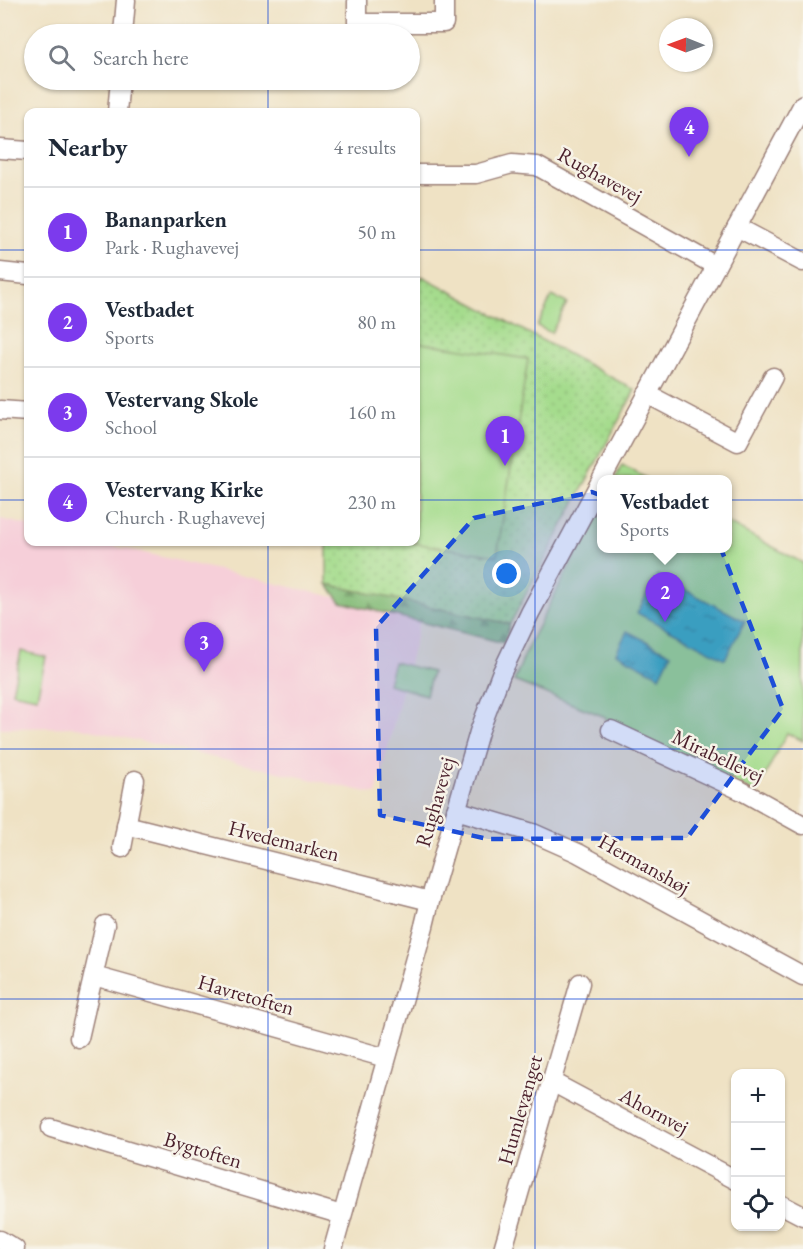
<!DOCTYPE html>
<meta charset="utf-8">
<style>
body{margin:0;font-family:"EB Garamond",serif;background:#f2f2f3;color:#1f2937}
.controls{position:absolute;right:18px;bottom:18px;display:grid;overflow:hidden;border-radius:12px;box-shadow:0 2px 4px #0004}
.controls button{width:54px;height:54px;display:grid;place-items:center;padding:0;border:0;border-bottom:2px solid #e0e1e3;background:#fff;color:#1f2937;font:30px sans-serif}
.compass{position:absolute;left:659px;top:18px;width:54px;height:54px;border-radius:50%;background:#fff;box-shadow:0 2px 4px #0004;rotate:271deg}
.you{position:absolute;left:507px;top:574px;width:21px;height:21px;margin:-15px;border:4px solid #fff;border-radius:50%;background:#1a73e8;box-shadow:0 0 0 9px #1a73e833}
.badge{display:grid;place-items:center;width:39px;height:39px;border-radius:50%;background:#7c3aed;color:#fff;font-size:20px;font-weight:700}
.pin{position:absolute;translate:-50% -50px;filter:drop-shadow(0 2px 3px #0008)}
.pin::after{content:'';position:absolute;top:32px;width:21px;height:18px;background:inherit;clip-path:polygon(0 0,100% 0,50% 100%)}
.popup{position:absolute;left:597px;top:475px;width:135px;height:78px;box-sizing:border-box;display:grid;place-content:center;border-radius:12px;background:#fff;filter:drop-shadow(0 2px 4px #0005);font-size:20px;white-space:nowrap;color:#747a83}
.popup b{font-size:22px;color:#1f2937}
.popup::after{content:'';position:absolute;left:50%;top:100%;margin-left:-12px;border:12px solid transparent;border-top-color:#fff}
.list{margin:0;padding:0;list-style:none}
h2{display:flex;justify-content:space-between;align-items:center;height:78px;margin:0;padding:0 24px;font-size:26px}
h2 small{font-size:20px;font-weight:400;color:#747a83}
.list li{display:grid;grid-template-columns:39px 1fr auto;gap:18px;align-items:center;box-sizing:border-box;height:90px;padding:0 24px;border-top:2px solid #e0e1e3}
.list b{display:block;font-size:22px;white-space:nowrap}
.list p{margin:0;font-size:20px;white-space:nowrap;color:#747a83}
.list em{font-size:20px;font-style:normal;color:#747a83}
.icon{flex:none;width:33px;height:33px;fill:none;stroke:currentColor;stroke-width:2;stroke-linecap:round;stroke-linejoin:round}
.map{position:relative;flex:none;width:803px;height:1249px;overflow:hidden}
.search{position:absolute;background:#fff;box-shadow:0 2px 4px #0004;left:24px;top:24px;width:396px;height:66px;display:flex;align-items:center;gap:15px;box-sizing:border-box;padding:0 21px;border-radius:33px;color:#747a83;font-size:22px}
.panel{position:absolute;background:#fff;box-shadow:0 2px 4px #0004;left:24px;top:108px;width:396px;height:438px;border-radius:12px}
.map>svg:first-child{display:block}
.built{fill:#f6cfd9}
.forest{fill:url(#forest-firs);stroke:#676e52;stroke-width:1.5}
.park{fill:url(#park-dots);stroke:#787e5c;stroke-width:1.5}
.pitch{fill:#a5dc8d;stroke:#787e5c;stroke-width:1.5}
.water{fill:url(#water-ripples);stroke:#466873;stroke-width:1.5}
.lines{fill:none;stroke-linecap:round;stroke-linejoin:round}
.minor-casing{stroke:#9c8078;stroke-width:21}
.minor{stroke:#fff;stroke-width:18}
.marked{fill:#1d4ed8;fill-opacity:0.2;stroke:#1d4ed8;stroke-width:4.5;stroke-dasharray:12 8;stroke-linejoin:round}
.grid{fill:none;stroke:#1d4ed8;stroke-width:1.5;stroke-opacity:0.55}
.labels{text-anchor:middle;stroke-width:5;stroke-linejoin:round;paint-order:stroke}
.street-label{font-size:21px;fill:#4a1f2b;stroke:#f7f3e8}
</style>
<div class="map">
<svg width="803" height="1249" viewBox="0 0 803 1249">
<defs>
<pattern id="forest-firs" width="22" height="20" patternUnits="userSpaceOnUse" patternTransform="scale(1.5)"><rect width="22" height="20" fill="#84bc78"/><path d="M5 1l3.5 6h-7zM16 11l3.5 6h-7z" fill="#6e9863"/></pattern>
<pattern id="park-dots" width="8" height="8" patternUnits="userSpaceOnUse" patternTransform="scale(1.5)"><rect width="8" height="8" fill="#a5dc8d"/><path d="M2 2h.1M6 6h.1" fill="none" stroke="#90bc7a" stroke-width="1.8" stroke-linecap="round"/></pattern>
<pattern id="water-ripples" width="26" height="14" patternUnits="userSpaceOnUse" patternTransform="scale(1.5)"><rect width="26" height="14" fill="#42b2bb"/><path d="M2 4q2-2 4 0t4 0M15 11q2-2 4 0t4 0" fill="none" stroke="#399098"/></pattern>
</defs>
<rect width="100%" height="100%" fill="#f7f3e8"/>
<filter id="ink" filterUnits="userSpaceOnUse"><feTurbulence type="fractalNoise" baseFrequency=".0167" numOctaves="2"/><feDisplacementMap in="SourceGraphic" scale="12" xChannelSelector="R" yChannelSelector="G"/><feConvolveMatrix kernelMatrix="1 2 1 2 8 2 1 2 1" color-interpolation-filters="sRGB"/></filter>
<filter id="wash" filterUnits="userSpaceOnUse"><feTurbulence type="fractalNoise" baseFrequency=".008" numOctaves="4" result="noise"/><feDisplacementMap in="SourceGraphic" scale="24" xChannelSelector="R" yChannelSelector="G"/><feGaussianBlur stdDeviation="1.35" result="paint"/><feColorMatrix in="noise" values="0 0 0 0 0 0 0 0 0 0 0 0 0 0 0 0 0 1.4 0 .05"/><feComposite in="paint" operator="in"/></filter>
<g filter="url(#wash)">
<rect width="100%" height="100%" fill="#efe2c4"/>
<polygon class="built" points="0,519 28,525 28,542 97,542 421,617 376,794 77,727 0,728"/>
<polygon class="forest" points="327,584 510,624 504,643 341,602"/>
<polygon class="park" points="422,276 635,390 510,624 327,584 327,542 416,542 416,286"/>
<g class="pitch">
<polygon points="552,296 567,303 551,333 537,326"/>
<polygon points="416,342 528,359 497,556 406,542 416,542"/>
<polygon points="622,465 648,479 615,479"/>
<polygon points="602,504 602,548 728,548 728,523 803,563 803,741 787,733 756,793 614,726 603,716 514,681 530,642"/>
<polygon points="21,651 46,657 37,697 12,692"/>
<polygon points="394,662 432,672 426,695 388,684"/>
</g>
<g class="water">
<polygon points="657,575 745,621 725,659 637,613"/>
<polygon points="627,631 671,654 660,676 616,653"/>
</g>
</g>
<g filter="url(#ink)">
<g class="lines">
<g class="minor-casing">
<g id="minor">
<polyline points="357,0 357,23 444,23 444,0"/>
<polyline points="123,34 126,0"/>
<polyline points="117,112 120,80"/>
<polyline points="0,149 28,151"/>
<polyline points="416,174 476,174 512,164 537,166 716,266"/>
<polyline points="737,227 803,262"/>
<polyline points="0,272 28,275"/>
<polyline points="647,394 738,442 773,377"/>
<polyline points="0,410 28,412"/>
<polyline points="611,730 740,790 803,825"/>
<polyline points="456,810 533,833 578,853 803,976"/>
<polyline points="126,825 430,901"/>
<polyline points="122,848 135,780"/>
<polyline points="94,976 386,1058"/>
<polyline points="79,1038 105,925"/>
<polyline points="552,1082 736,1180"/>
<polyline points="51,1128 342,1215"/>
<polyline points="780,1204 803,1216"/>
<polyline points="0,1240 15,1249"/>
<polyline points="333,1249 424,926 430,901 479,732 501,674 530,613 803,104"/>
<polyline points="503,1249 580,983"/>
</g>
</g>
<use href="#minor" class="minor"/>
</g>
</g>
<path class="marked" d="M592,492L718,541L783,709L687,838L488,839L380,815L376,627L474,518Z"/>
<path class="grid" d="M268,0V34M535,0V1249M268,80V112M0,250H28M416,250H803M0,500H28M416,500H803M268,542V1249M0,749H803M0,999H803"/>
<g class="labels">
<g class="street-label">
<text transform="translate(600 175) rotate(29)" y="7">Rughavevej</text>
<text transform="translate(718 756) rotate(25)" y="7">Mirabellevej</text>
<text transform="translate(435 802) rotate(-74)" y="7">Rughavevej</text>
<text transform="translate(284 841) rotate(14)" y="7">Hvedemarken</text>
<text transform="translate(644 864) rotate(29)" y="7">Hermanshøj</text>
<text transform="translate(246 995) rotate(16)" y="7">Havretoften</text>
<text transform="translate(520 1110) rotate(-74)" y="7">Humlevænget</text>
<text transform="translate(654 1111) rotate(28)" y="7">Ahornvej</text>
<text transform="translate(203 1150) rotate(17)" y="7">Bygtoften</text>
</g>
</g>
</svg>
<div class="controls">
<button>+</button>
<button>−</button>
<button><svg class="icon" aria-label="locate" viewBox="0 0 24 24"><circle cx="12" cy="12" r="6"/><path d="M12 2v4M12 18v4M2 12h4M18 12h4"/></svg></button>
</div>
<svg class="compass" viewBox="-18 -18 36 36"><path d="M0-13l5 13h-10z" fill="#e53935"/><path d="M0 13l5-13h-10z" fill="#747a83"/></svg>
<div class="you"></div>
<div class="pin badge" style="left:505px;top:466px">1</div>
<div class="pin badge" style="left:665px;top:622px">2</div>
<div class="popup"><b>Vestbadet</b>Sports</div>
<div class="pin badge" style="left:204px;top:672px">3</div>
<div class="pin badge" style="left:689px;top:157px">4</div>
<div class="search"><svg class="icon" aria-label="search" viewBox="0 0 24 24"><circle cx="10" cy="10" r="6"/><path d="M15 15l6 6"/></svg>Search here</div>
<section class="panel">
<h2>Nearby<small>4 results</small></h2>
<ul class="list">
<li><span class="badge">1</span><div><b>Bananparken</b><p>Park · Rughavevej</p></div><em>50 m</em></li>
<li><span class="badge">2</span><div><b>Vestbadet</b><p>Sports</p></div><em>80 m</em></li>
<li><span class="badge">3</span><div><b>Vestervang Skole</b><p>School</p></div><em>160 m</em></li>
<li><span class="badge">4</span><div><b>Vestervang Kirke</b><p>Church · Rughavevej</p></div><em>230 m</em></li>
</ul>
</section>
</div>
